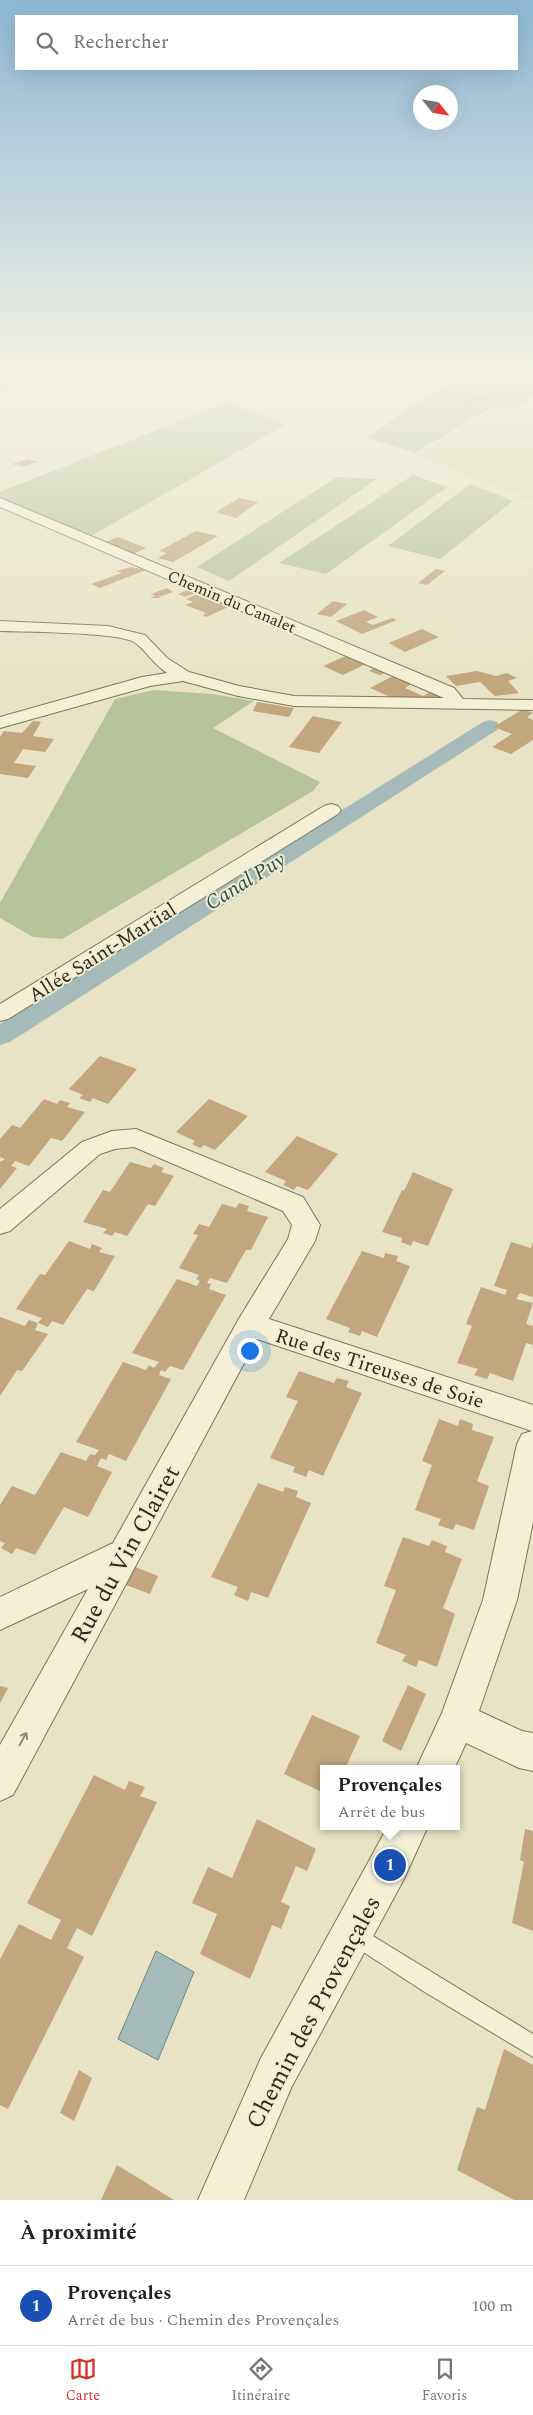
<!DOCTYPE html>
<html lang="fr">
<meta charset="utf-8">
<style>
body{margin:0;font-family:Spectral,serif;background:#f2f2f2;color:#202124}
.compass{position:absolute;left:413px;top:85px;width:45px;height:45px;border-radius:50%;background:#fff;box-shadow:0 5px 20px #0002;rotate:121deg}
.you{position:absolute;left:249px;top:1350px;width:18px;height:18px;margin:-12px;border:4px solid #fff;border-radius:50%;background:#1a73e8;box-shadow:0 0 0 8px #1a73e833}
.badge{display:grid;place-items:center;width:32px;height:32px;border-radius:50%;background:#d93025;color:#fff;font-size:16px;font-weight:700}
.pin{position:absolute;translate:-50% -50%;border:2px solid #fff;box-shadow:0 1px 5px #0006}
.popup{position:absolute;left:320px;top:1765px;width:140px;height:65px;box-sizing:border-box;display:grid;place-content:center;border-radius:0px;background:#fff;filter:drop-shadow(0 1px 4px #0005);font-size:16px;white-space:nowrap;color:#757577}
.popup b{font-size:19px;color:#202124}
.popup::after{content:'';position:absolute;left:50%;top:100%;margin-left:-10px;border:10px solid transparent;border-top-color:#fff}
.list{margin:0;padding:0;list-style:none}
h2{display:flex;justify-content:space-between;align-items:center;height:65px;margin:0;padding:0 20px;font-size:21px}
h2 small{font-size:16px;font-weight:400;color:#757577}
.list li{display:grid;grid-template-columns:32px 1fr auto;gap:15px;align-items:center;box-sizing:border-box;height:80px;padding:0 20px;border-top:1px solid #e0e0e0}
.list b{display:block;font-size:19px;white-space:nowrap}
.list p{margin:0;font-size:16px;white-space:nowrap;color:#757577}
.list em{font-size:16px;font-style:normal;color:#757577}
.icon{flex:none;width:28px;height:28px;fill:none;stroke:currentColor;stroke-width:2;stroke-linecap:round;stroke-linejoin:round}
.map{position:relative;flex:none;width:533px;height:2200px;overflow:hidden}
.search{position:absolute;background:#fff;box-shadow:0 5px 20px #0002;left:15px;right:15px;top:15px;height:55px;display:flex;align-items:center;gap:12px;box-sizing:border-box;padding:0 18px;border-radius:0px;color:#757577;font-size:19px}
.sheet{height:145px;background:#fff}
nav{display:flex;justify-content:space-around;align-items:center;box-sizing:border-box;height:70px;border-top:1px solid #e0e0e0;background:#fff;font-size:14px;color:#757577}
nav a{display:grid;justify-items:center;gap:2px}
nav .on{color:#d93025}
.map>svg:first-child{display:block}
.farmland{fill:#dbdcb2}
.green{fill:#b7c499}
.water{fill:#a5bbb9;stroke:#6d8886}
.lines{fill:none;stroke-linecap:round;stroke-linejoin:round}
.canal{fill:#a5bbb9;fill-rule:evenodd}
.building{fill:#c1a67e}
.service-casing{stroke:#7f755d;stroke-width:2}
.minor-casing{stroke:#7f755d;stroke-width:2}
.service{fill:#f3f0d6;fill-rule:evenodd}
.minor{fill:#f3f0d6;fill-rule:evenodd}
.oneway{stroke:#928e7a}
.labels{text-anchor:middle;stroke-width:4;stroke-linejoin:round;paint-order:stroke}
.far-street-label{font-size:16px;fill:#312b1f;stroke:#f0edd2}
.street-label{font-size:20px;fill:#312b1f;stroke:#f0edd2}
.water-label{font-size:21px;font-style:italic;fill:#304c4f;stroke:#f0edd2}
.near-street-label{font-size:24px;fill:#312b1f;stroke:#f0edd2}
</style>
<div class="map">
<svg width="533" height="2200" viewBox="0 0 533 2200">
<rect width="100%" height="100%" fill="#e7e3c4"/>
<polygon class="farmland" points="525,407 533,409 533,501 417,455 492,410 521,409"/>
<g class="green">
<polygon points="0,370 63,370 0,393"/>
<polygon points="466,370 533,370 533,395 517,407 490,408 415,453 366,438"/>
<polygon points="228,402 285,425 91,536 0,497 0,492"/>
<polygon points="413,475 447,487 326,574 279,563"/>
<polygon points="337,477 377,479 229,581 197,567"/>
<polygon points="470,484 513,501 440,559 388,546"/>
<polygon points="154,690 212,694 254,701 213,728 320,782 313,791 62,939 33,937 0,918 0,903 115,699"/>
</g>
<polygon class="water" points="156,1951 194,1972 158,2060 118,2039"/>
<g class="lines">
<polygon class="canal" points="490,720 497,722 500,726 497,730 10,1042 0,1045 0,1024 483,722"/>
</g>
<g class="building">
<polygon points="487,393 497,396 471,405 461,402"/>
<polygon points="28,459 37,462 22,467 12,464"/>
<polygon points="239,498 258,502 236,518 216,512"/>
<polygon points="196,531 218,536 173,562 158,558 167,553 159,551"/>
<polygon points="118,537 146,548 133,554 105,542"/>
<polygon points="131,567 146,570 100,588 91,584 122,573 116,571"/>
<polygon points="436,569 445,571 427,585 418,583"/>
<polygon points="167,588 173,592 158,597 161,598 150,598 155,596 151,594"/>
<polygon points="190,589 198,592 185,597 178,594"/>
<polygon points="197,594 225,605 233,605 206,617 203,615 206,613 185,605 193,602 186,599"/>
<polygon points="333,601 347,604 331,617 317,614"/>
<polygon points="364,610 378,617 366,622 373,625 392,618 397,620 362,634 336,621"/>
<polygon points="422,629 439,637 405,652 389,643"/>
<polygon points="348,655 368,663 343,675 323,666"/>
<polygon points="376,667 387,672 380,675 369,671"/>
<polygon points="477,671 496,676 507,673 517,678 508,681 519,693 495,696 480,682 456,686 446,676"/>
<polygon points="395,675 413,683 405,688 423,696 432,691 442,695 430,702 381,700 388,696 370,688"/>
<polygon points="257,702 294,708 289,717 253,711"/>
<polygon points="523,709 533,713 527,717 533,720 533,740 511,754 492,747 512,734 494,727"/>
<polygon points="313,716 342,722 319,753 289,747"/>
<polygon points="33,721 41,722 33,736 54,739 45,752 23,749 14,763 36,766 28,778 0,774 0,737 4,731 22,733"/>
<polygon points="100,1056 137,1069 108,1104 93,1098 90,1102 79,1098 83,1095 69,1089"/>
<polygon points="44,1099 57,1104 60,1100 70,1103 67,1107 85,1112 62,1141 51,1138 29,1166 15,1161 11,1166 17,1168 0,1189 0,1162 5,1159 0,1157 0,1139 12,1125 20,1128"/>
<polygon points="209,1099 248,1116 215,1150 204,1145 200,1148 192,1144 195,1141 176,1132"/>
<polygon points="297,1136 338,1154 308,1190 297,1186 294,1190 283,1185 286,1181 265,1172"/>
<polygon points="130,1162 151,1168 154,1164 164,1168 161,1172 174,1176 155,1206 148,1204 127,1236 115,1232 112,1236 103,1233 107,1229 83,1222 103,1190 110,1192"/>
<polygon points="413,1172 453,1189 428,1246 413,1241 411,1246 401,1242 402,1238 382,1232 402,1190 404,1191"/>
<polygon points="239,1203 249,1206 247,1211 268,1217 251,1250 246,1250 227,1283 210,1278 207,1283 211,1284 209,1289 226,1295 183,1370 170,1366 165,1372 161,1370 159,1375 171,1379 126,1461 109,1454 106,1460 101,1458 97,1466 112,1472 88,1517 64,1507 35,1555 16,1548 12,1554 1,1548 5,1543 0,1541 0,1505 12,1486 35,1495 61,1452 86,1461 90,1454 95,1455 99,1450 76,1442 123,1362 146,1370 149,1365 154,1368 159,1362 132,1353 177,1279 197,1286 200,1281 196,1279 199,1275 179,1268 198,1235 193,1234 199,1224 209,1227 222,1204 236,1208"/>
<polygon points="69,1241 90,1249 92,1244 102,1248 99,1252 115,1256 94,1291 87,1289 63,1325 52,1321 48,1327 38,1323 42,1318 16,1309 40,1274 45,1275"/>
<polygon points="511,1242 531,1248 533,1242 533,1297 520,1293 516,1299 533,1303 526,1324 533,1326 533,1345 526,1343 513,1381 490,1373 487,1379 474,1375 478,1369 457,1363 472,1326 466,1324 481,1287 505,1295 507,1290 494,1286"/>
<polygon points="362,1251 384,1258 385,1253 398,1256 396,1261 410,1266 377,1337 362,1331 360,1336 348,1332 350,1328 326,1319"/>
<polygon points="0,1317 25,1326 29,1320 38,1323 35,1330 48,1334 22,1371 17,1370 0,1396"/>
<polygon points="299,1371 334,1383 337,1378 349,1381 346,1387 362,1393 323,1476 309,1470 306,1477 293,1472 295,1467 270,1458 298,1401 286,1397"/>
<polygon points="439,1419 458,1426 460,1419 473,1424 472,1430 494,1437 477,1481 489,1486 474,1530 456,1524 453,1530 438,1525 441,1519 415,1510 432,1465 422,1461"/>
<polygon points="258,1483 283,1492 285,1487 298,1491 296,1497 311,1503 268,1598 251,1592 248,1601 234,1595 238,1587 211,1577"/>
<polygon points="403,1537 429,1546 432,1540 447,1546 445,1552 462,1559 443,1608 455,1614 437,1667 419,1660 416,1667 402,1661 406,1655 376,1643 396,1590 384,1586"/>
<polygon points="135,1567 158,1576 150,1594 126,1585"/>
<polygon points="408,1685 426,1694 401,1751 382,1741"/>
<polygon points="0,1686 8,1688 0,1703"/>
<polygon points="312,1715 360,1736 345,1769 324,1769 324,1793 284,1774"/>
<polygon points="94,1775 125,1790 129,1781 145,1787 140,1796 157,1802 92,1936 77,1928 67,1948 84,1957 8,2109 0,2105 0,1959 19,1924 51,1940 61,1920 27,1903"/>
<polygon points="257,1819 316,1849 307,1871 296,1866 281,1902 290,1906 281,1929 272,1925 250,1979 200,1954 217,1914 192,1903 208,1867 232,1878"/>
<polygon points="525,1829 533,1831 533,1931 512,1923 524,1862 520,1860"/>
<polygon points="504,2049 533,2065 533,2200 514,2200 457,2170 477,2107 485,2110"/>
<polygon points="79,2070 92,2078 74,2121 60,2113"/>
<polygon points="117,2165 174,2200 101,2200"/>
</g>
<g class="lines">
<g class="service-casing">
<polygon id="service" points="355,1925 533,2034 533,2057 423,1991 348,1942 345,1935 348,1928"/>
</g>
<g class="minor-casing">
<g id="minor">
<path d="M0,498L454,688L463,699L533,700V710L294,706L238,696L183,681L150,686L0,728V717L142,677L167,673C153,664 144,648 134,642C117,632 25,632 0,631V621L108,626L145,635L167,658L189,672L239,686L294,696L444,698L0,507Z"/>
<polygon points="331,804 338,806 341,810 338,814 8,1019 0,1021 0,1004 324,806"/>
<polygon points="136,1129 303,1197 320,1225 315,1241 269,1319 533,1405 533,1522 517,1600 479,1711 522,1731 533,1733 533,1771 519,1768 466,1743 454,1769 416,1769 442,1713 483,1600 517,1444 522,1434 532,1431 257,1339 13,1795 0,1801 0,1745 88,1589 0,1630 0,1597 113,1543 240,1317 288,1239 292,1225 283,1211 134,1147 115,1149 100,1154 10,1231 0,1234 0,1209 82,1142 112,1131"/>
<polygon points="388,1826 428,1826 404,1879 291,2088 244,2200 198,2200 261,2058"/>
</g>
</g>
<use href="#service" class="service"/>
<use href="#minor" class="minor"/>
</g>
<defs><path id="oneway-shaft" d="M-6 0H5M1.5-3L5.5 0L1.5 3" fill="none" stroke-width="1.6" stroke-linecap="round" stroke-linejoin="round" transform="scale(1.25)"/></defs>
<use class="oneway" href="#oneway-shaft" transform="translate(23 1739) rotate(-61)"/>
<linearGradient id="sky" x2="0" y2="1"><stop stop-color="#8db7d5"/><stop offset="0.55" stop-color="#f4f2e4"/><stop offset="1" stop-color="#f4f2e4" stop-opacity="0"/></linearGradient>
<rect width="533" height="678" fill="url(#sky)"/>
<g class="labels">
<g class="far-street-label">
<text transform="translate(232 601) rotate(23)" y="6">Chemin du Canalet</text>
</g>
<g class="street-label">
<text transform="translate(102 952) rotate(-32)" y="7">Allée Saint-Martial</text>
<text transform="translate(380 1368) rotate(18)" y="7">Rue des Tireuses de Soie</text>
</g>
<g class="water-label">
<text transform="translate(245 881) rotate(-32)" y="7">Canal Puy</text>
</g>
<g class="near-street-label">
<text transform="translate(125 1554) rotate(-61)" y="8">Rue du Vin Clairet</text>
<text transform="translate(313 2012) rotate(-62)" y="8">Chemin des Provençales</text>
</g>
</g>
</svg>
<svg class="compass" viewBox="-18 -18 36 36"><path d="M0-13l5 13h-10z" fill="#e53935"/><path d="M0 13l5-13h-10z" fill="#757577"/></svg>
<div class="you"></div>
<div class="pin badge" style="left:390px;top:1865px;background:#1a4fb4">1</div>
<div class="popup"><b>Provençales</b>Arrêt de bus</div>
<div class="search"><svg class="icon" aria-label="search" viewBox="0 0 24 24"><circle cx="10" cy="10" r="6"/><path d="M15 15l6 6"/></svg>Rechercher</div>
</div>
<section class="sheet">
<h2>À proximité<small></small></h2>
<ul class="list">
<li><span class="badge" style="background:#1a4fb4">1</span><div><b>Provençales</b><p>Arrêt de bus · Chemin des Provençales</p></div><em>100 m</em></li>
</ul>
</section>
<nav>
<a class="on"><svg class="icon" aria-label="map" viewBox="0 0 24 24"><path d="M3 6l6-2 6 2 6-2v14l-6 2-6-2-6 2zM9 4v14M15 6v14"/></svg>Carte</a>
<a><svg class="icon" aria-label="directions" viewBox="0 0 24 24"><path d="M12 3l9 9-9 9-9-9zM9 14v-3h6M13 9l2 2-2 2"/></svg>Itinéraire</a>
<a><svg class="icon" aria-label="saved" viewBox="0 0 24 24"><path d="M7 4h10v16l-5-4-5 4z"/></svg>Favoris</a>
</nav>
